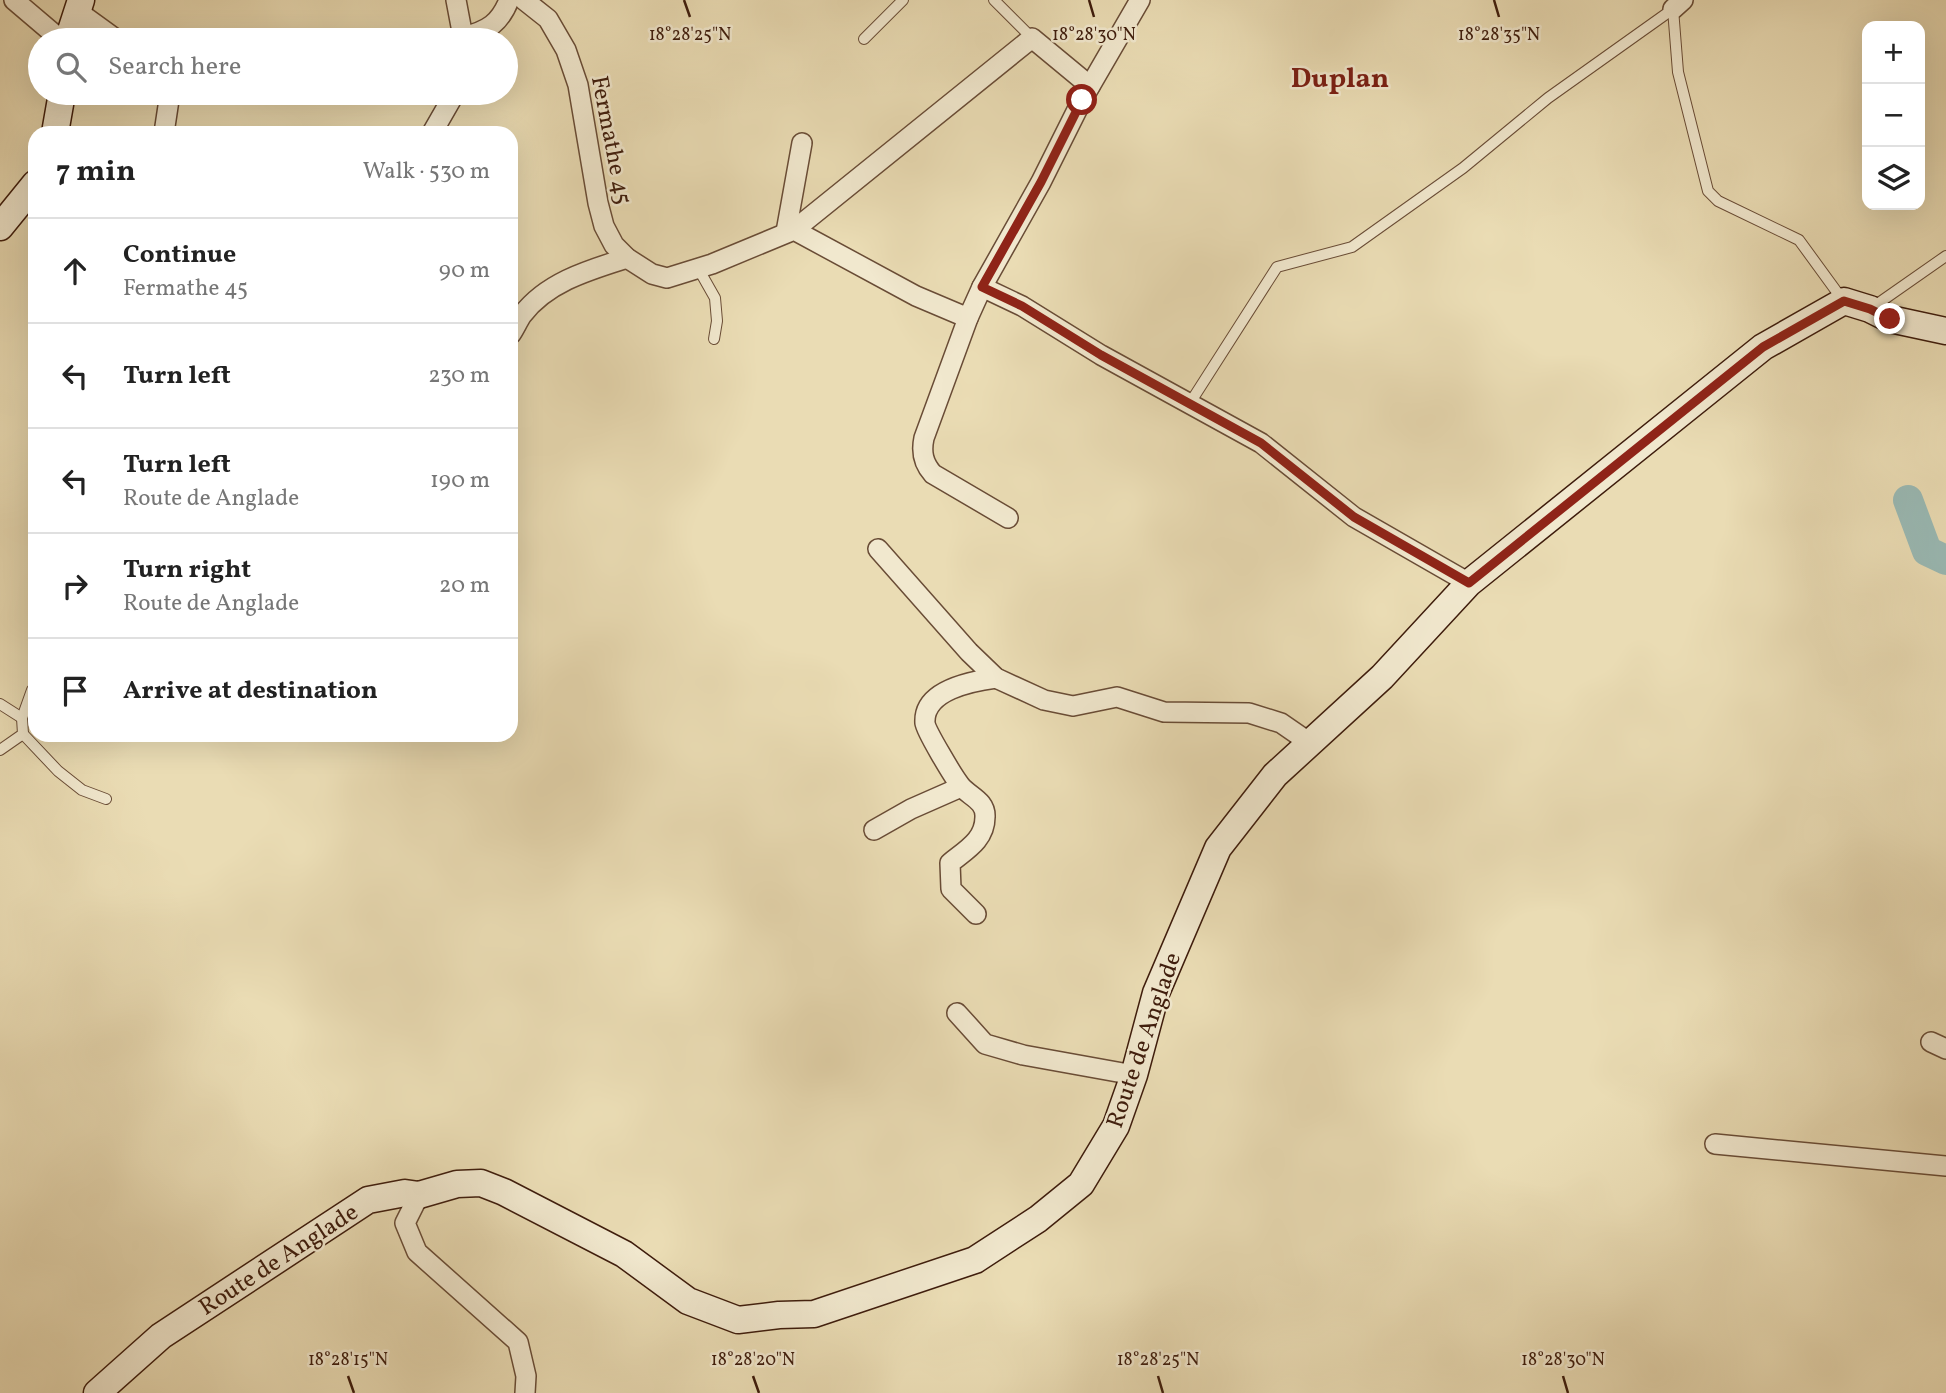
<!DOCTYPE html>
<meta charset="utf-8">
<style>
body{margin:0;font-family:Vollkorn,serif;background:#f2f2f2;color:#222}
.controls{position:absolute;right:21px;top:21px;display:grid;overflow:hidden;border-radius:14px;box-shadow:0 7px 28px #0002}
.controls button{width:63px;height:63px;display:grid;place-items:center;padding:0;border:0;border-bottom:2px solid #e0e0e0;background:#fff;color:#222;font:35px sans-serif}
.stop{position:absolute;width:21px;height:21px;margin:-16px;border:5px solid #8f2418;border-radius:50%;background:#fff}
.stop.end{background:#8f2418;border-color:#fff;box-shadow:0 2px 7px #0008}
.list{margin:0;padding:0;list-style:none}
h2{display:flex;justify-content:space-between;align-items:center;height:91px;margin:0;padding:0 28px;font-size:30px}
h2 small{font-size:23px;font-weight:400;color:#767676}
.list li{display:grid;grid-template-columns:46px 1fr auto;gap:21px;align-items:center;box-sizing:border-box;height:105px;padding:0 28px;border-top:2px solid #e0e0e0}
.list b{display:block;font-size:26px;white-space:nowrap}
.list p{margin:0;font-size:23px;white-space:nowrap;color:#767676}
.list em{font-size:23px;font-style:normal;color:#767676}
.icon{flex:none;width:38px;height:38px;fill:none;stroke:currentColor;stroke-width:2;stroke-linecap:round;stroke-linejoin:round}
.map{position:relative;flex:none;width:1946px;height:1393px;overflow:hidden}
.search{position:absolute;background:#fff;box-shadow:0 7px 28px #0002;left:28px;top:28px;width:490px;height:77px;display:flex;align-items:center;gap:18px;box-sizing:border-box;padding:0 24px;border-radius:38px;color:#767676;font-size:26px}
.panel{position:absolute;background:#fff;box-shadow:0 7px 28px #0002;left:28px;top:126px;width:490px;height:616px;border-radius:21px}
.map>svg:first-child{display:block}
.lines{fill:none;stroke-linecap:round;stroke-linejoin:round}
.river{stroke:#9abab5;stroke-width:30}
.lane-casing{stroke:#694c36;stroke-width:12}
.street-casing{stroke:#694c36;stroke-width:22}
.secondary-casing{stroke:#3e1c0c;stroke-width:29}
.lane{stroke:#f1e8ce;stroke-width:10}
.street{stroke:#f1e8ce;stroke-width:19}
.secondary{stroke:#f1e8ce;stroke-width:26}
.route{stroke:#8f2418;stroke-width:9}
.ticks{fill:none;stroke:#3e1c0c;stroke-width:2.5}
.labels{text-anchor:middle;stroke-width:5;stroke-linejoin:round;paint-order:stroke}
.street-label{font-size:24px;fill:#3e1c0c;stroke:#f1e8ce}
.quarter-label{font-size:28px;font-weight:bold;fill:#7a1f14;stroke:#f1e8ce}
.ticks-label{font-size:18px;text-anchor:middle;fill:#3e1c0c;stroke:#f1e8ce;stroke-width:5;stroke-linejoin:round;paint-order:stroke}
</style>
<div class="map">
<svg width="1946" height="1393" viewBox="0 0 1946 1393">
<rect width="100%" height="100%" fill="#eadcb4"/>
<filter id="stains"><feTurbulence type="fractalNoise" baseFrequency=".00286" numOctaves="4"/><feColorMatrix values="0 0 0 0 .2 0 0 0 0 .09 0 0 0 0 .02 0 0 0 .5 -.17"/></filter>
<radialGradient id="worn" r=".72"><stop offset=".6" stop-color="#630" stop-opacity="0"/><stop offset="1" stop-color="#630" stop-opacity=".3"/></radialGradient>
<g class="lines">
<polyline class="river" points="1908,500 1927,551 1946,560"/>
<g class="lane-casing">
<g id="lane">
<polyline points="994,0 1032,38"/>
<polyline points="1673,9 1678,72 1708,191 1718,201 1799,240 1842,299"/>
<polyline points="864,39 903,0"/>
<polyline points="698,268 715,298 717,321 714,339"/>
<polyline points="1873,307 1946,256"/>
<polyline points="1190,403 1277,267 1352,247 1463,168 1548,98 1673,9"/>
<polyline points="0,704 22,718"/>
<polyline points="23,734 58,771 82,790 106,799"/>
<polyline points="0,750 23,734 22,718 32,690 35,687"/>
</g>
</g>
<g class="street-casing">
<g id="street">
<polyline points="14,0 61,40"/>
<path d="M456,0L463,37C488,31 500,23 509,0"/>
<polyline points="524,0 548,19 566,50 578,85 598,203 604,226 614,245 627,258 652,274 667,278 712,264 794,230 916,296 968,318"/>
<polyline points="1673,9 1683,0"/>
<polyline points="77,11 117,40"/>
<polyline points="164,133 170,93"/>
<polyline points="432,133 455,93"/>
<polyline points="794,230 1032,38 1090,86"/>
<polyline points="786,232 802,143"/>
<polyline points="982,287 1022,306 1101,355 1261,443 1354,517 1469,583"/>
<path d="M511,334C515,328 518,321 522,315C547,282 589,270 627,258"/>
<path d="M1008,518L933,474C923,463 921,452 924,438L968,318L982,287L1041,182L1082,100L1140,0"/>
<polyline points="878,549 969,652 996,678 1044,700 1073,706 1117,697 1164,712 1249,713 1281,723 1310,743"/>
<polyline points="874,830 911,809 961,787"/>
<path d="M976,914L951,889L950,863C966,850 985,840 985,817C986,800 968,796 960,785C953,776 926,731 925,723C923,690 973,681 996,678"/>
<polyline points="957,1013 985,1044 1023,1055 1134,1075"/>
<polyline points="1931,1042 1946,1049"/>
<polyline points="1715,1144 1946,1166"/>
<polyline points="419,1195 405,1223 417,1252 518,1342 526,1376 525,1393"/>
</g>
</g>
<g class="secondary-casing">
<g id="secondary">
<polyline points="68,40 81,0"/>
<polyline points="55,133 62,93"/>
<polyline points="0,227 35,184"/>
<polyline points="97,1393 161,1336 368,1200 405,1193 419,1195 457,1184 481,1183 504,1192 624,1254 688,1301 738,1320 779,1315 814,1314 975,1260 1038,1219 1081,1184 1116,1126 1134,1075 1156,993 1218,848 1275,775 1382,677 1469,583 1763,347 1844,301 1870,309 1890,319 1946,331"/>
</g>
</g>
<use href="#lane" class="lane"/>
<use href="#street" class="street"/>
<use href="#secondary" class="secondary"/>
</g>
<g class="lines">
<polyline class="route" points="1082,100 1041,182 982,287 1022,306 1101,355 1261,443 1354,517 1469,583 1763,347 1844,301 1870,309 1890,319"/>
</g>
<path class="ticks" d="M684,0L690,17M1089,0L1094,17M1494,0L1499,17M348,1376L354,1393M753,1376L759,1393M1158,1376L1163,1393M1563,1376L1568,1393"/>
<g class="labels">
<g class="street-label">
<text transform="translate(612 140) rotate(79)" y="8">Fermathe 45</text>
<text transform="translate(1143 1040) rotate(-71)" y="8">Route de Anglade</text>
<text transform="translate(278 1259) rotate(-33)" y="8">Route de Anglade</text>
</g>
<g class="quarter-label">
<text x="1340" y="87">Duplan</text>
</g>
</g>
<g class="ticks-label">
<text x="690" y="40">18°28'25"N</text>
<text x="1094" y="40">18°28'30"N</text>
<text x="1499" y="40">18°28'35"N</text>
<text x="348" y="1365">18°28'15"N</text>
<text x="753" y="1365">18°28'20"N</text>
<text x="1158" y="1365">18°28'25"N</text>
<text x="1563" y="1365">18°28'30"N</text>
</g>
<rect width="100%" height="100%" filter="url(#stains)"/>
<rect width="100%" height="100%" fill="url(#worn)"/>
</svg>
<div class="controls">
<button>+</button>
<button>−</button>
<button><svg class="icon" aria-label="layers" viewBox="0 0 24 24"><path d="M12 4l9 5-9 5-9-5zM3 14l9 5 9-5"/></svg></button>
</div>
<div class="stop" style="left:1082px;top:100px"></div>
<div class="stop end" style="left:1890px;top:319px"></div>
<div class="search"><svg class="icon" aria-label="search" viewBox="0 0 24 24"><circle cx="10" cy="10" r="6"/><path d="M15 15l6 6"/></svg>Search here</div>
<section class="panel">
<h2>7 min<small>Walk · 530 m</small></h2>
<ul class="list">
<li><svg class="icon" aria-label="ahead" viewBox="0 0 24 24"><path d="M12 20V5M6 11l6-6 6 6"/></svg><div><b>Continue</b><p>Fermathe 45</p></div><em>90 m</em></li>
<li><svg class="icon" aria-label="left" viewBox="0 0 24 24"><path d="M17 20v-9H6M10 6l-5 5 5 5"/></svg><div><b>Turn left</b></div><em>230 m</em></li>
<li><svg class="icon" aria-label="left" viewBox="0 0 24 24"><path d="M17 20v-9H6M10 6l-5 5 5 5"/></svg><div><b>Turn left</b><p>Route de Anglade</p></div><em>190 m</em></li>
<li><svg class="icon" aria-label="right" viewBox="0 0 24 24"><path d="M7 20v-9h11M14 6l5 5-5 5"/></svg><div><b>Turn right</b><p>Route de Anglade</p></div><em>20 m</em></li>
<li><svg class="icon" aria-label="arrive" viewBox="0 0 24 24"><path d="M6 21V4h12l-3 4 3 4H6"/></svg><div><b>Arrive at destination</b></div></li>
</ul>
</section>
</div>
